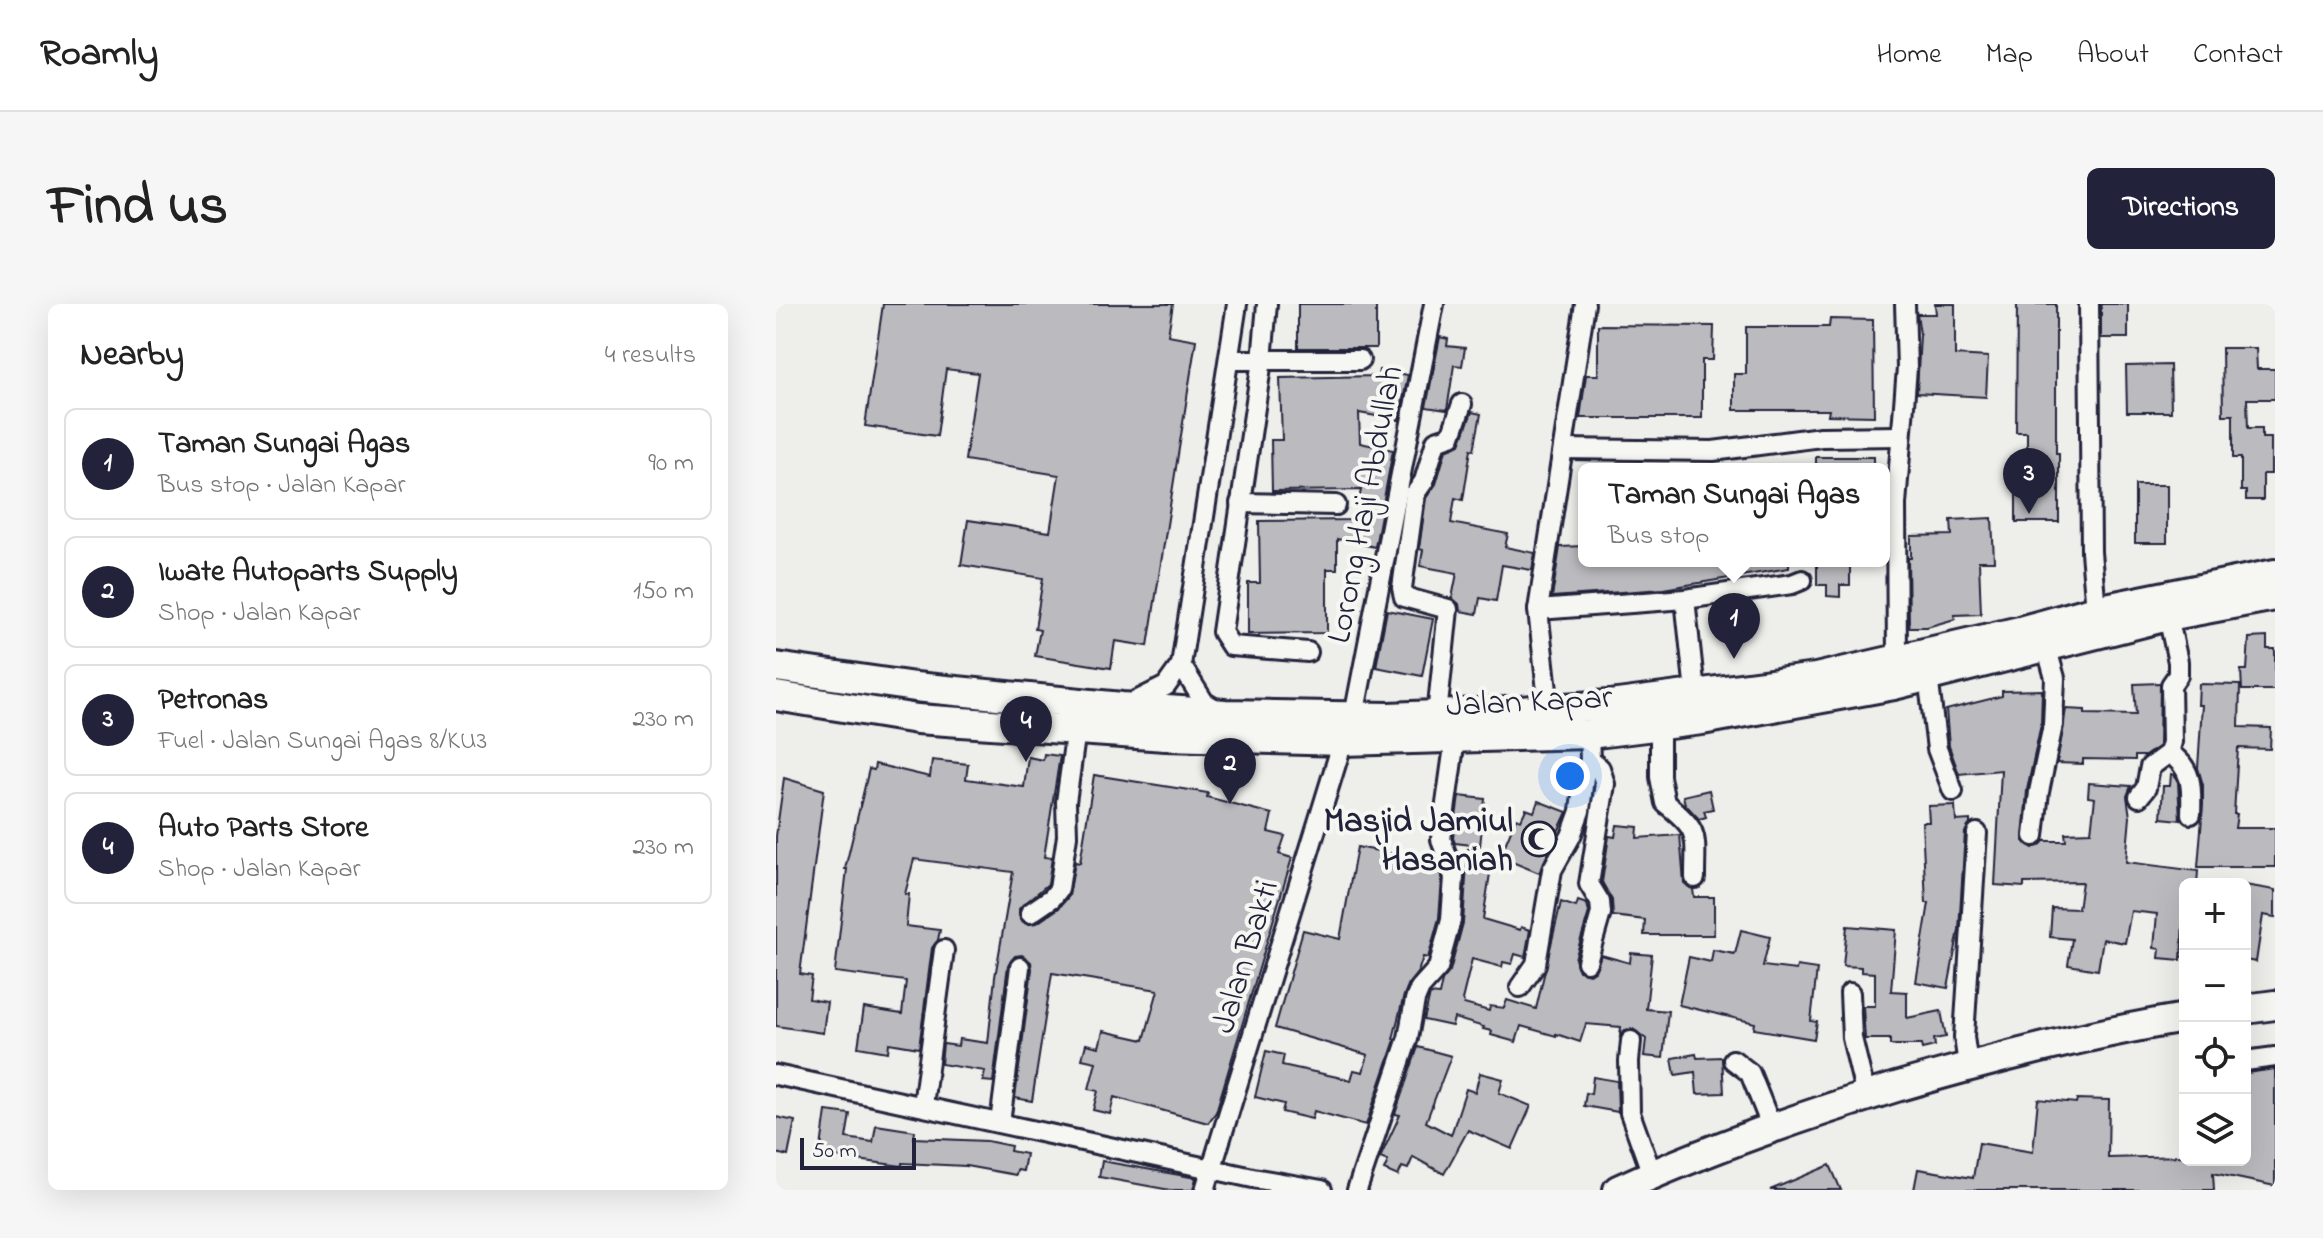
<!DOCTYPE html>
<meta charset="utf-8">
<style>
body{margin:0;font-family:"Indie Flower",sans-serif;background:#f6f6f6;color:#222}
.controls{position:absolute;right:24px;bottom:24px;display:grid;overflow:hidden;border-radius:12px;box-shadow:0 8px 32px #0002}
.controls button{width:72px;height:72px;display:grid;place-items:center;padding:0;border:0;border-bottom:2px solid #e0e0e0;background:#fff;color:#222;font:40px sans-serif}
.scale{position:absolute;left:24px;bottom:20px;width:116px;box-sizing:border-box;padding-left:8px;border:4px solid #22223b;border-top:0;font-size:22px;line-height:28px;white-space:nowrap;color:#22223b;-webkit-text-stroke:6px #f6f6f2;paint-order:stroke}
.you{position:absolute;left:794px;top:472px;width:28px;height:28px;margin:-20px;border:6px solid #fff;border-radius:50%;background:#1a73e8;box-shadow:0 0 0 12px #1a73e833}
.badge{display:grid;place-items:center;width:52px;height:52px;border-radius:50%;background:#22223b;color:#fff;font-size:26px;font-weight:700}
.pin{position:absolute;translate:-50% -66px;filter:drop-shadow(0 2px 4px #0008)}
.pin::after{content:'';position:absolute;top:42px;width:28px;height:24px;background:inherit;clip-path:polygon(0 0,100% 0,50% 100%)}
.popup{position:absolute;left:802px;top:159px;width:312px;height:104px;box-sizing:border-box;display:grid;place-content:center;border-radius:12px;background:#fff;filter:drop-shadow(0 2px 6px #0005);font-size:26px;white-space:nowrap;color:#767676}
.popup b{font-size:30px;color:#222}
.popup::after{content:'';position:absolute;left:50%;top:100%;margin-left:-16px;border:16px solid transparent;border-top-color:#fff}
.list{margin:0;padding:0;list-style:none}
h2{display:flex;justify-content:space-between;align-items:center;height:104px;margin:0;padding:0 32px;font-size:34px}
h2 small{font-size:26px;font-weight:400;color:#767676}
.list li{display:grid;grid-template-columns:52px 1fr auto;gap:24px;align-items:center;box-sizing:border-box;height:112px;margin:0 16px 16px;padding:0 16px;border:2px solid #e0e0e0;border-radius:12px}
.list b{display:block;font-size:30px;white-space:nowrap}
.list p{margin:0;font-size:26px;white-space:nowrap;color:#767676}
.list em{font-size:26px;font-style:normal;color:#767676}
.icon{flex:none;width:44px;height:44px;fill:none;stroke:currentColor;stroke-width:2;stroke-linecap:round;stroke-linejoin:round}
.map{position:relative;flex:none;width:1499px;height:886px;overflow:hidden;border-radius:12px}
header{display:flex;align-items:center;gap:48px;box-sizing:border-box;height:112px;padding:0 40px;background:#fff;border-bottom:2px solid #e0e0e0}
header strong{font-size:38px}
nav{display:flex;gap:44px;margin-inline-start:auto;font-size:28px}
.intro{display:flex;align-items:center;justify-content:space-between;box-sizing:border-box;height:192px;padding:0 48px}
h1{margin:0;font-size:56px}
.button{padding:20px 36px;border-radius:12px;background:#22223b;color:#fff;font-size:28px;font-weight:700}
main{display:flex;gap:48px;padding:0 48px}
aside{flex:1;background:#fff;border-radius:12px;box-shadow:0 8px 32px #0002}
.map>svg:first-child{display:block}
.building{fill:#bbbbbf;stroke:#22223b;stroke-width:2}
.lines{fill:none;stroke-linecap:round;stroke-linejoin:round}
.minor-casing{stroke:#22223b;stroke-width:24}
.trunk-casing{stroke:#22223b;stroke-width:34}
.minor{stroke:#f6f6f2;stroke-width:18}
.trunk{stroke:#f6f6f2;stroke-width:28}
.labels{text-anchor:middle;stroke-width:8;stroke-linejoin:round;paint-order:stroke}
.street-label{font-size:34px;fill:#22223b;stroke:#f6f6f2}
.poi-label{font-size:34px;font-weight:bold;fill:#22223b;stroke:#f6f6f2;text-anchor:end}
</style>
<header>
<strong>Roamly</strong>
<nav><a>Home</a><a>Map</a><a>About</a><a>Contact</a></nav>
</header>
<div class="intro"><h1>Find us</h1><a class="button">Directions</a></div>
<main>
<aside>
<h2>Nearby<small>4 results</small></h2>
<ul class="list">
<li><span class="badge">1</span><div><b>Taman Sungai Agas</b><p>Bus stop · Jalan Kapar</p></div><em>90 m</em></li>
<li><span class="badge">2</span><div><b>Iwate Autoparts Supply</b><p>Shop · Jalan Kapar</p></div><em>150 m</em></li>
<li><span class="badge">3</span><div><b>Petronas</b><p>Fuel · Jalan Sungai Agas 8/KU3</p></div><em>230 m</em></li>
<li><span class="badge">4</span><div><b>Auto Parts Store</b><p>Shop · Jalan Kapar</p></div><em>230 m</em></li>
</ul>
</aside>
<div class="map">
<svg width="1499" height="886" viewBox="0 0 1499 886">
<rect width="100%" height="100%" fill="#eeeeeb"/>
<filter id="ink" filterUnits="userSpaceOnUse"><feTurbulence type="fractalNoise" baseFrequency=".0125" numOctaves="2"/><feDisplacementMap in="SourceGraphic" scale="16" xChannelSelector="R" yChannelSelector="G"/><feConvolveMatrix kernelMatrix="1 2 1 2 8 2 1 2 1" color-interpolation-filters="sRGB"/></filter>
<g filter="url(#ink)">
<g class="building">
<polygon points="107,0 397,0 392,31 420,36 372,342 339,337 335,364 259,352 264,326 259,325 267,274 185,261 192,216 274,228 283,171 189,156 202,69 170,65 161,132 89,122"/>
<rect x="522" y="0" width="78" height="44"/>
<polygon points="1159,0 1179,0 1179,51 1212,53 1210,93 1141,89 1144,30 1141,10 1160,10"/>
<polygon points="1241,0 1280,0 1280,149 1283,149 1283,218 1240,218 1240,172 1249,172 1249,163 1251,163 1251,128 1240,128"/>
<rect x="1325" y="0" width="27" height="34"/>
<polygon points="1054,15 1097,16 1098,112 1052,111 1053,106 958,106 958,70 970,70 970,23 1053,23"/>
<polygon points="822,21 938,22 937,56 926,56 926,114 804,114 810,71 822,71"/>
<polygon points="664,33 672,35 671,42 689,44 686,62 678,61 671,106 650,103"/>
<polygon points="1446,44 1480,44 1481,65 1499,65 1499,95 1471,95 1472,124 1486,124 1486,134 1495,134 1495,170 1487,170 1487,196 1470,196 1470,187 1465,187 1465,154 1457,154 1457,111 1447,111"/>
<polygon points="1394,61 1395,108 1351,108 1350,62"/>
<polygon points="603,66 632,71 623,116 583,109 584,139 617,146 599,243 561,235 561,265 551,265 551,329 472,330 472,279 484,279 483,217 579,216 585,186 496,187 495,136 506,136 504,74 602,72"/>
<polygon points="696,108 705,110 698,146 695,145 687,196 679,194 675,219 732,230 729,243 759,249 756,266 726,261 720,297 704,294 701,310 684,307 683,300 676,294 681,269 644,262 647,246 643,245 650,194 660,180 670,146 684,140"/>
<rect x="1040" y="153" width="58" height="12"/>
<rect x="1359" y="181" width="32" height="58"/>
<polygon points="1216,214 1218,257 1203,257 1205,310 1178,311 1179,315 1151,323 1133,323 1132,254 1135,254 1135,232 1176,231 1175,216"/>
<polygon points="808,242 808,257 1013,257 1013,264 887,285 776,293 784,243"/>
<polygon points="1041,257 1074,257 1074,281 1064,281 1064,293 1051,292 1051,281 1041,281"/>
<polygon points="611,306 657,315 646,372 600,363"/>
<polygon points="1491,333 1491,345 1499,345 1499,386 1466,386 1465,366 1471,366 1473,334"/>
<polygon points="1384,379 1383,442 1369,452 1359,452 1359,456 1307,455 1307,460 1281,459 1290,405 1309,406 1309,410 1360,411 1358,380"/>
<polygon points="1423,380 1464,381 1463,423 1495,424 1494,445 1462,444 1458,510 1461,510 1459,524 1499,524 1499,563 1422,563 1427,501 1427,481 1422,464 1426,401 1422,401"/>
<polygon points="1266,386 1265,420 1251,486 1247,537 1257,544 1268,537 1290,537 1289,529 1315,528 1319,494 1312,493 1313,479 1355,482 1351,492 1354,513 1350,558 1422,567 1421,580 1409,580 1405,656 1383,654 1384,645 1378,644 1381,610 1355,607 1349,639 1327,635 1322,666 1292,661 1296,635 1274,633 1276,604 1302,605 1306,578 1248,579 1248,583 1219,581 1225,466 1183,470 1173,442 1170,406 1226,392 1226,387"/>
<polygon points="268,450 284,452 268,553 276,554 272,580 243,605 244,615 250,620 261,619 283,604 293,592 299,558 304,559 318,471 432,489 431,493 496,510 492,528 509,532 503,550 516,554 440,808 432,819 338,793 334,810 317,806 322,787 313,785 320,758 306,755 310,740 323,743 327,727 368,736 382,686 276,669 256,797 239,794 256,665 255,658 246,651 239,652 232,661 217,778 207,777 209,767 165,760 167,740 182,742 183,735 212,739 219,673 237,568 138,555 129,590 133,590 130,622 164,626 162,636 156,644 143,744 113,739 112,748 82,743 88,704 126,710 130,677 59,668 71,565 69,565 93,465 98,466 99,460 154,473 156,456 192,460 190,475 248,483 252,453 267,456"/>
<polygon points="1395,470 1398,471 1402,478 1404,516 1385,514 1387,482 1394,482"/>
<polygon points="8,474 48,486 24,670 36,672 33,695 51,698 47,729 0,722 0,532"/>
<polygon points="933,486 937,505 928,507 930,513 923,515 909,500 907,492"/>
<polygon points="683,492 709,495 704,542 679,539 677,534"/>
<polygon points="762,497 791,508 763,569 724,553 740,514 745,516 750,505 758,508"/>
<polygon points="1179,501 1180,517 1194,516 1194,520 1189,528 1183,626 1172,684 1140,678 1153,599 1150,599 1146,518 1153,518 1152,502"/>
<polygon points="841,521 862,523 861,534 904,531 908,579 917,585 918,593 938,593 938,631 868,631 869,616 837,612 836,596 826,578 833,532 839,533"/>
<polygon points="581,543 629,552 628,558 663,565 666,575 663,614 652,654 647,653 642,668 633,679 628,691 617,735 619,736 590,821 538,807 536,815 506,808 508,800 479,793 490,747 508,751 506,761 575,776 578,766 587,768 592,751 499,724 527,626 564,635"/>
<polygon points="692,545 717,550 707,615 744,626 745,623 754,626 749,653 739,650 736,660 727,658 726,663 696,655 686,696 688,700 713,707 714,702 728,704 731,696 760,705 785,598 800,603 802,597 811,600 813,608 799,655 803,667 813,670 819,667 825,651 854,659 855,649 876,651 870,705 892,707 887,754 868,752 870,735 857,725 849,726 844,732 845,723 810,720 804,738 780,730 780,732 745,722 740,738 715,731 716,727 707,725 708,723 678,714 676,722 648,716 654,690 663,691 666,677 674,667 687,619"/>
<polygon points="1469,581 1499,586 1499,613 1487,611 1480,658 1469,656"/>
<polygon points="1071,622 1120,626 1115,687 1131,688 1131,714 1165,707 1170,733 1158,735 1159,742 1146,745 1145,741 1114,741 1114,735 1089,735 1087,702 1099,702 1099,669 1085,668 1085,663 1067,662"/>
<polygon points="965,626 994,633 987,662 1020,666 1021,662 1041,665 1035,717 1041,718 1038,735 978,725 979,719 903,701 913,653 935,658 937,646 959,650"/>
<polygon points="642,743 675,752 650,818 675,831 690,785 699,788 704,769 727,775 723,789 755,802 736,845 692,826 668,870 637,853 632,865 626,863 622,872 608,866 612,857 604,854 624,811 619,810"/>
<polygon points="920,750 921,754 946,753 948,789 921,790 919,768 899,771 896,754"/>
<polygon points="1499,765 1499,882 1437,869 1438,886 1138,886 1142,865 1197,874 1203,839 1257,848 1262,795 1300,799 1301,795 1333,796 1332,854 1409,852 1409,856 1469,856 1469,839 1472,840 1471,769"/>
<polygon points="817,773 841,777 842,808 808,802 810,789 815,790"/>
<polygon points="50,807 74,810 70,834 97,838 100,821 139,827 138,834 211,837 235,842 234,847 250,850 247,867 241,866 240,871 190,862 126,859 126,862 44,851"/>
<polygon points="0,813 19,817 12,852 0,849"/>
<polygon points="326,857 420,874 417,886 394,886 323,873"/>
<polygon points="1054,861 1065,886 994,886"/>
</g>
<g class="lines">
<g class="minor-casing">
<g id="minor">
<polyline points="491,0 486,56 446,328 455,342 532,348"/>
<polyline points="1313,0 1315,248 1320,306"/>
<polyline points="454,56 584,56"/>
<polyline points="787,145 937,147 1045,133 1124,132"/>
<polyline points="464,199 560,201"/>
<polyline points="909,295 919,388"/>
<polyline points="762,306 909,295 1016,280 1026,276"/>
<polyline points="1121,357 1120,200 1131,64 1129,0"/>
<polyline points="405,361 428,398 443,407"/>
<polyline points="1152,372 1161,445 1177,487"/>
<polyline points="352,401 390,382 405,361 461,0"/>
<polyline points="773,405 762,306 809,0"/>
<polyline points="661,411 672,305 628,293 626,284 639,190 648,177 660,137 675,132 686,100"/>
<polyline points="578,412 658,0"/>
<path d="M884,422V473L889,499C925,527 919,531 919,574"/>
<path d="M1393,449C1417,464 1416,484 1415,510"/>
<polyline points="1363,493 1370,484 1374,463 1393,449 1396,438 1395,381 1402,371 1402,358 1392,312"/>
<polyline points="1258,532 1263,488 1277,421 1279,374 1270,342"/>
<polyline points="254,609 276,594 283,585 291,532 290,498 300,426"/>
<polyline points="811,658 825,609 824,598 813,580 829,480 824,464 814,456"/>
<polyline points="744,683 760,660 776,566 795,532 804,507 808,473 814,456 813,430"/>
<polyline points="1074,689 1076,734 1090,792"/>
<polyline points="855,737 853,757 854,809 876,870"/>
<polyline points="957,756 974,769 996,824"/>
<polyline points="1469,757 1499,753"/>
<polyline points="1192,761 1188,733 1201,529"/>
<polyline points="0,771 477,874 546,886"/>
<polyline points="147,801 168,646"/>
<polyline points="224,819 244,663"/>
<polyline points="429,886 567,437"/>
<polyline points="581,886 632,734 639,696 644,684 662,664 675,616 678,573 665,535 679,435"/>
</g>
</g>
<g class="trunk-casing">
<g id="trunk">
<polyline points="0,363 139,383 346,403 449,410 613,413 729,408 834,401 1040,374 1244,327 1320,306 1499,270"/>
<polyline points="0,392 141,415 390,432 567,437 813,430 926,416 1118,381 1392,312 1499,292"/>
<polyline points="1469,705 1499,701"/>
<path d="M842,886C931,845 1026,812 1120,783C1216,755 1311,730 1409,714"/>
</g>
</g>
<use href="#minor" class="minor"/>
<use href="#trunk" class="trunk"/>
</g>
</g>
<defs>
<g id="mosque-ring" transform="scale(1.8)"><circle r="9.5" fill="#f6f6f2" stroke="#22223b" stroke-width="1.5"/><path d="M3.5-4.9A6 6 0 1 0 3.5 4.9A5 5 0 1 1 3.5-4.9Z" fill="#22223b"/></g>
</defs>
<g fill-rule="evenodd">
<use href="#mosque-ring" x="763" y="535"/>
</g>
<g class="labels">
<g class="street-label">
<text transform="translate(587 200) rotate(-79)" y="12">Lorong Haji Abdullah</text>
<text transform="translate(753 395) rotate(-3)" y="12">Jalan Kapar</text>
<text transform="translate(467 652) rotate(-73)" y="12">Jalan Bakti</text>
</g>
<g class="poi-label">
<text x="737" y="527">Masjid Jamiul<tspan x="737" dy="39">Hasaniah</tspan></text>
</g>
</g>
</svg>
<div class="controls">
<button>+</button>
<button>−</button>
<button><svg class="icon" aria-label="locate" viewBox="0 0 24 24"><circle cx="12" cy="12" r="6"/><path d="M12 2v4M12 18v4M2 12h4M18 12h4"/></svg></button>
<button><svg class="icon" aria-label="layers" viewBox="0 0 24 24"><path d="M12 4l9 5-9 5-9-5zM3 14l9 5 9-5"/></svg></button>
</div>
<div class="scale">50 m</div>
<div class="you"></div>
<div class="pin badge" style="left:958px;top:355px">1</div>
<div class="popup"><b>Taman Sungai Agas</b>Bus stop</div>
<div class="pin badge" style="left:454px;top:500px">2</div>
<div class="pin badge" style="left:1253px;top:210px">3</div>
<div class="pin badge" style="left:250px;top:458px">4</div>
</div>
</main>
